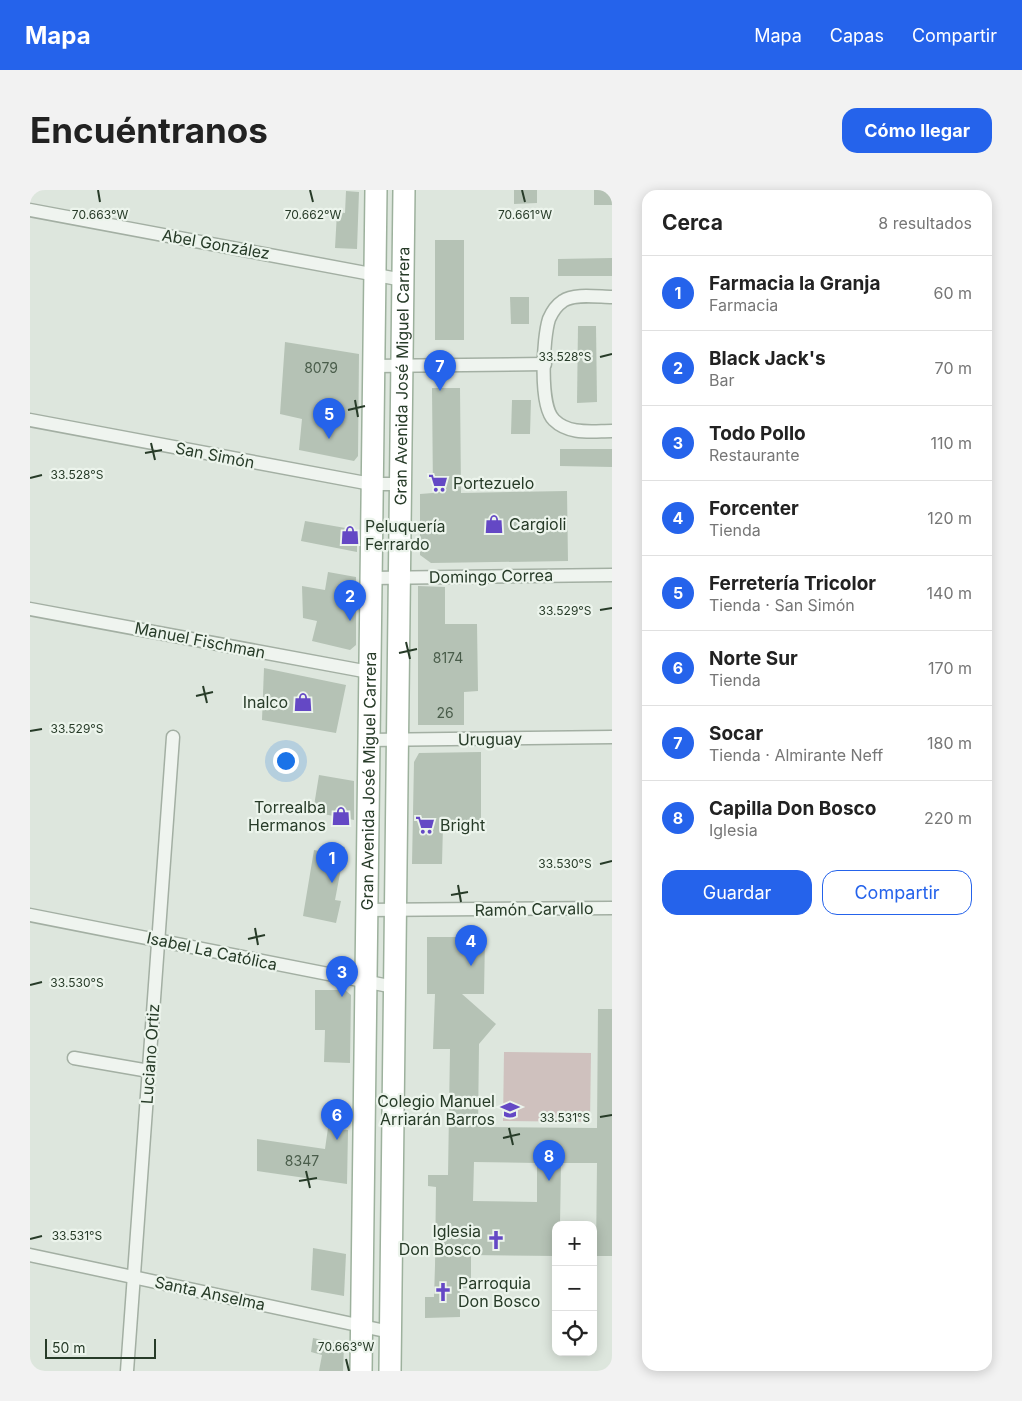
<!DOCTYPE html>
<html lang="es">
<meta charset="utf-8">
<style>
body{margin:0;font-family:Inter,sans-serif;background:#f2f2f2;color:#222}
.controls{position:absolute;right:15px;bottom:15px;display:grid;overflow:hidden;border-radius:10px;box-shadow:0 2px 12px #0003}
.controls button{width:45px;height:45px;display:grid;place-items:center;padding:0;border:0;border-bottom:1px solid #e0e0e0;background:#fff;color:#222;font:25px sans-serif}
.scale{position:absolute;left:15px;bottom:12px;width:111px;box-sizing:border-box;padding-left:5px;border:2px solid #273b28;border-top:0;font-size:14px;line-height:18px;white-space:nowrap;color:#273b28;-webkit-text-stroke:4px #ecf4ec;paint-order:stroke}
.you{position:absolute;left:255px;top:570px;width:18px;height:18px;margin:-12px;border:4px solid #fff;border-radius:50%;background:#1a73e8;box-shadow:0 0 0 8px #1a73e833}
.badge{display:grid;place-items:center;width:32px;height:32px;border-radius:50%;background:#2563eb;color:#fff;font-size:16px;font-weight:700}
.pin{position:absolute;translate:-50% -41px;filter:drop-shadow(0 1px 2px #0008)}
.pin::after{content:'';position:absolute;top:26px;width:18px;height:15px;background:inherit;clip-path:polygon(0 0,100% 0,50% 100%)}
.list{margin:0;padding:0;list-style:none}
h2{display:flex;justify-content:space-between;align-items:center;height:65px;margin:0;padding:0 20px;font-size:21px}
h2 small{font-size:16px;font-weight:400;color:#767676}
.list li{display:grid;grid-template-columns:32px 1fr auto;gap:15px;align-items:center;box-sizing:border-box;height:75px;padding:0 20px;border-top:1px solid #e0e0e0}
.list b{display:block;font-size:19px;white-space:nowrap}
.list p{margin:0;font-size:16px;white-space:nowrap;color:#767676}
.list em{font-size:16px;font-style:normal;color:#767676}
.actions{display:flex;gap:10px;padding:15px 20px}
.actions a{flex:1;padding:11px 0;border:1px solid #2563eb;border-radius:15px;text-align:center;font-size:18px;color:#2563eb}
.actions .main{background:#2563eb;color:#fff}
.icon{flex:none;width:28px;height:28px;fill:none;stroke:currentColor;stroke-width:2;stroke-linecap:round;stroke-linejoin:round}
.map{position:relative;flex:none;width:582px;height:1181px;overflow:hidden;border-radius:15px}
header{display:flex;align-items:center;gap:30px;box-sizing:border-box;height:70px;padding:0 25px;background:#2563eb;color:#fff}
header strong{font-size:24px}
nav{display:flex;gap:28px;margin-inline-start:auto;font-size:18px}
.intro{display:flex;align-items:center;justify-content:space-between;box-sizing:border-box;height:120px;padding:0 30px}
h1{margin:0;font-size:35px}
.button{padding:12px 22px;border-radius:15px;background:#2563eb;color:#fff;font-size:18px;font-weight:700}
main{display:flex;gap:30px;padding:0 30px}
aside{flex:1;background:#fff;border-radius:15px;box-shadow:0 2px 12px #0003}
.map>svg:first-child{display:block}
.green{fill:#cfc1be}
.building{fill:#b5c2b5;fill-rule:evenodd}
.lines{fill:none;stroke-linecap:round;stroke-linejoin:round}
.minor-casing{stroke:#a3afa3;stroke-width:15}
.primary-casing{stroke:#9db19d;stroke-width:24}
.minor{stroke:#eff4ef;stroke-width:12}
.primary{stroke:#fff;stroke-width:21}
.ticks{fill:none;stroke:#273b28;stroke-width:2}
.labels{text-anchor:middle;stroke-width:4.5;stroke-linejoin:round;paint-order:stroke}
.number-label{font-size:14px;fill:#4a5d4b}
.street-label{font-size:16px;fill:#273b28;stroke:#ecf4ec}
.poi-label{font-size:16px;fill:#273b28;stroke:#ecf4ec;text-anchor:start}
.ticks-label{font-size:12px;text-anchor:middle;fill:#273b28;stroke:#ecf4ec;stroke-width:4.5;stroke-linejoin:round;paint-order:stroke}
</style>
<header>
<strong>Mapa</strong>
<nav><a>Mapa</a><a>Capas</a><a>Compartir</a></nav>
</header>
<div class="intro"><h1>Encuéntranos</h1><a class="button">Cómo llegar</a></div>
<main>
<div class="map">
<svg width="582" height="1181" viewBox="0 0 582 1181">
<rect width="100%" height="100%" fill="#dde6dd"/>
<polygon class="green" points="474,862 561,863 560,932 473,931"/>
<g class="building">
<polygon points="484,0 507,0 507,13 484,14"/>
<rect x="564" y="0" width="18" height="15"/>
<polygon points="316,1 329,2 327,59 305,58 307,22 315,23"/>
<rect x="405" y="50" width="29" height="100"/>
<polygon points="582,68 582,86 528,86 528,69"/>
<polygon points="480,107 499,107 499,134 481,134"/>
<polygon points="548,136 566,136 567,212 547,213"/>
<polygon points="255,152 329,164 328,266 324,271 269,260 272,229 250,224"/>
<polygon points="402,198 430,198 431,303 537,301 538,371 401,373 390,365 390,304 403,303"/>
<polygon points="482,210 501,210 500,244 481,244"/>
<polygon points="530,259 582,259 582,277 530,276"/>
<polygon points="275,331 327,340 327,362 271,351"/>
<polygon points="298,382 326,387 326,455 320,460 282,451 287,431 273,428 272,396 295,400"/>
<polygon points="388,396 415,397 415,434 447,434 448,501 434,502 434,535 388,535"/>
<polygon points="234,478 316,495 306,543 232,530"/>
<polygon points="451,562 451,635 413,635 412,674 382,674 384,572 389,563"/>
<polygon points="289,585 324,591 324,630 283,622"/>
<polygon points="297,654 315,657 305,710 311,711 306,733 273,726 284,660 295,662"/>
<path d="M397,747H455L454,804H432L466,834L449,854L448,937L567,938L568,819H582V1066H566L567,973H531L530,1035H526V1066L441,1065V1098H430V1127L395,1128V1107H404L405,1076L406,997L398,996V985H418L420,859H403L405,804H397ZM444,972L507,973V1012L443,1011Z"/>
<polygon points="285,800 315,800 321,805 320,873 294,872 295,840 285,840"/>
<polygon points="298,938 318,940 317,994 227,981 227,949 295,959"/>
<polygon points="283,1058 316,1064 314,1106 281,1100"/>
<polygon points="283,1148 308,1153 314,1156 313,1181 289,1181 292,1165 281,1162"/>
</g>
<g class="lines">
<g class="minor-casing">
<g id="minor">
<polyline points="0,20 373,90"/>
<path d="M582,107C569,107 544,103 533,111C527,115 522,122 519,129C513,148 509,216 524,230C539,245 562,241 582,241"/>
<polyline points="343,176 515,174"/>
<polyline points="0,230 341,294 370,294"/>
<polyline points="340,388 582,385"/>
<polyline points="0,419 339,482"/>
<polyline points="338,550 582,547"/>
<polyline points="336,720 582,718"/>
<polyline points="0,725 364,797"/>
<polyline points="44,868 119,881"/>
<polyline points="0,1065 360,1142"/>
<polyline points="97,1181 143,547"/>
</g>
</g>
<g class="primary-casing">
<g id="primary">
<path id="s1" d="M331,1181L346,0"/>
<path id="s2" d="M360,1181L374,0"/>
</g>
</g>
<use href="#minor" class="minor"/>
<use href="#primary" class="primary"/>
</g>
<path class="ticks" d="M68,0L70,12M280,0L283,12M492,0L495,12M570,167L582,164M325,210L328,227M318,220L335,216M121,253L125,270M115,263L132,260M0,288L12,285M570,420L582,418M376,452L380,469M369,463L387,459M173,496L177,513M166,506L183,502M0,541L12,539M570,674L582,671M428,695L431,712M421,705L438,702M225,738L228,755M218,749L235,745M0,795L12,792M570,927L582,925M479,938L483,955M473,948L490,944M276,981L280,998M269,991L287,988M0,1049L12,1046M316,1169L319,1181"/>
<defs>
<g id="supermarket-bare" transform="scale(1.5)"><path d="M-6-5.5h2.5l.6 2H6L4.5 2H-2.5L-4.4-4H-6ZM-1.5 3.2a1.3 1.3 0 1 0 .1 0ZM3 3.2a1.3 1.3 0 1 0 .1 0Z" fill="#6448c5" stroke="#ecf4ec" stroke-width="2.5" paint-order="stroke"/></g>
<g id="shop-bare" transform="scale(1.5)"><path d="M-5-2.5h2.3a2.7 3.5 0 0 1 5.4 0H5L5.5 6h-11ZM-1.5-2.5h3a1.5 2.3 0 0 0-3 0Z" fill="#6448c5" stroke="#ecf4ec" stroke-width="2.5" paint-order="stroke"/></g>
<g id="school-bare" transform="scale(1.5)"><path d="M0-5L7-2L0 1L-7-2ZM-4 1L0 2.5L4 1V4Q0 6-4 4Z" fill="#6448c5" stroke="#ecf4ec" stroke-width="2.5" paint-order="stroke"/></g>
<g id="church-bare" transform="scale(1.5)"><path d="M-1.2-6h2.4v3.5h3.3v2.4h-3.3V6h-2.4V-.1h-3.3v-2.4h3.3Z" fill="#6448c5" stroke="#ecf4ec" stroke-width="2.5" paint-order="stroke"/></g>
</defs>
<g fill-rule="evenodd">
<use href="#supermarket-bare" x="408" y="293"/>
<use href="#shop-bare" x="464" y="334"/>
<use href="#shop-bare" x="320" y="345"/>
<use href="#shop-bare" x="273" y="512"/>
<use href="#shop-bare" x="311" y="626"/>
<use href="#supermarket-bare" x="395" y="635"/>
<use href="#school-bare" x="480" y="920"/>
<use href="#church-bare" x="466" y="1050"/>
<use href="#church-bare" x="413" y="1102"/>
</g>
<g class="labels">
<g class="number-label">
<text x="291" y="183">8079</text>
<text x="418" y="473">8174</text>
<text x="415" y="528">26</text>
<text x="272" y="976">8347</text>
</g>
<g class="street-label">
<text transform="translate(186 54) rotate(10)" y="6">Abel González</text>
<text dy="6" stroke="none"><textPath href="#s2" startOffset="995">Gran Avenida José Miguel Carrera</textPath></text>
<text transform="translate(185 265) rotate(11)" y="6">San Simón</text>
<text transform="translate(461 386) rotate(-1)" y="6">Domingo Correa</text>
<text transform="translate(170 450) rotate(11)" y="6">Manuel Fischman</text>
<text transform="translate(460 549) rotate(-1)" y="6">Uruguay</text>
<text dy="6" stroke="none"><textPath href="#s1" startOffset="590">Gran Avenida José Miguel Carrera</textPath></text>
<text transform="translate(504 719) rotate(-1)" y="6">Ramón Carvallo</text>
<text transform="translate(182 761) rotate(12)" y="6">Isabel La Católica</text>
<text transform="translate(120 864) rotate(-86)" y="6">Luciano Ortiz</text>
<text transform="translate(180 1103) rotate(12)" y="6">Santa Anselma</text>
</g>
<g class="poi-label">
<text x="423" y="299">Portezuelo</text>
<text x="479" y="340">Cargioli</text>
<text x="335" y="342">Peluquería<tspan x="335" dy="18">Ferrardo</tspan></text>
<text x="258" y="518" text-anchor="end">Inalco</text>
<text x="296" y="623" text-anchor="end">Torrealba<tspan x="296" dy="18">Hermanos</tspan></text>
<text x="410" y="641">Bright</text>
<text x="465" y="917" text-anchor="end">Colegio Manuel<tspan x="465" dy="18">Arriarán Barros</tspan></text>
<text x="451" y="1047" text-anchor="end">Iglesia<tspan x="451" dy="18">Don Bosco</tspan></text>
<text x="428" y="1099">Parroquia<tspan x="428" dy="18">Don Bosco</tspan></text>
</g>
</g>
<g class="ticks-label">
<text x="70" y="29">70.663°W</text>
<text x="283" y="29">70.662°W</text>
<text x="495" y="29">70.661°W</text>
<text x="535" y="171">33.528°S</text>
<text x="47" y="289">33.528°S</text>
<text x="535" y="425">33.529°S</text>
<text x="47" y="543">33.529°S</text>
<text x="535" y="678">33.530°S</text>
<text x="47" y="797">33.530°S</text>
<text x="535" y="932">33.531°S</text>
<text x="47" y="1050">33.531°S</text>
<text x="316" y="1161">70.663°W</text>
</g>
</svg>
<div class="controls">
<button>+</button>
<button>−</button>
<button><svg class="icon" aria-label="locate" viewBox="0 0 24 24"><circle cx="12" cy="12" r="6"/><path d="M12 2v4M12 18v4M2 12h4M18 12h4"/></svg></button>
</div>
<div class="scale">50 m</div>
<div class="you"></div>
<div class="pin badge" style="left:302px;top:693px">1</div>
<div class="pin badge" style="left:320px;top:431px">2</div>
<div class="pin badge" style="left:312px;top:807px">3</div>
<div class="pin badge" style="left:441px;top:776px">4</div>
<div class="pin badge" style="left:299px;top:249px">5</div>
<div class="pin badge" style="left:307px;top:950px">6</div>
<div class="pin badge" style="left:410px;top:201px">7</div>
<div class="pin badge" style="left:519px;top:991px">8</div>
</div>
<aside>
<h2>Cerca<small>8 resultados</small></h2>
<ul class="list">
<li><span class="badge">1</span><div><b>Farmacia la Granja</b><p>Farmacia</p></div><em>60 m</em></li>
<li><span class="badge">2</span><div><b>Black Jack's</b><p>Bar</p></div><em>70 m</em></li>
<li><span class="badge">3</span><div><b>Todo Pollo</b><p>Restaurante</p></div><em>110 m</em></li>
<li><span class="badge">4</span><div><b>Forcenter</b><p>Tienda</p></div><em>120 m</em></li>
<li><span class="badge">5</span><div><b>Ferretería Tricolor</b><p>Tienda · San Simón</p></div><em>140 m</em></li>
<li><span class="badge">6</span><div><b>Norte Sur</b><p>Tienda</p></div><em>170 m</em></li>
<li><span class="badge">7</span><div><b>Socar</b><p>Tienda · Almirante Neff</p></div><em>180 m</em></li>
<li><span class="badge">8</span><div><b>Capilla Don Bosco</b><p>Iglesia</p></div><em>220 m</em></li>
</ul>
<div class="actions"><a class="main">Guardar</a><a>Compartir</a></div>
</aside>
</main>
